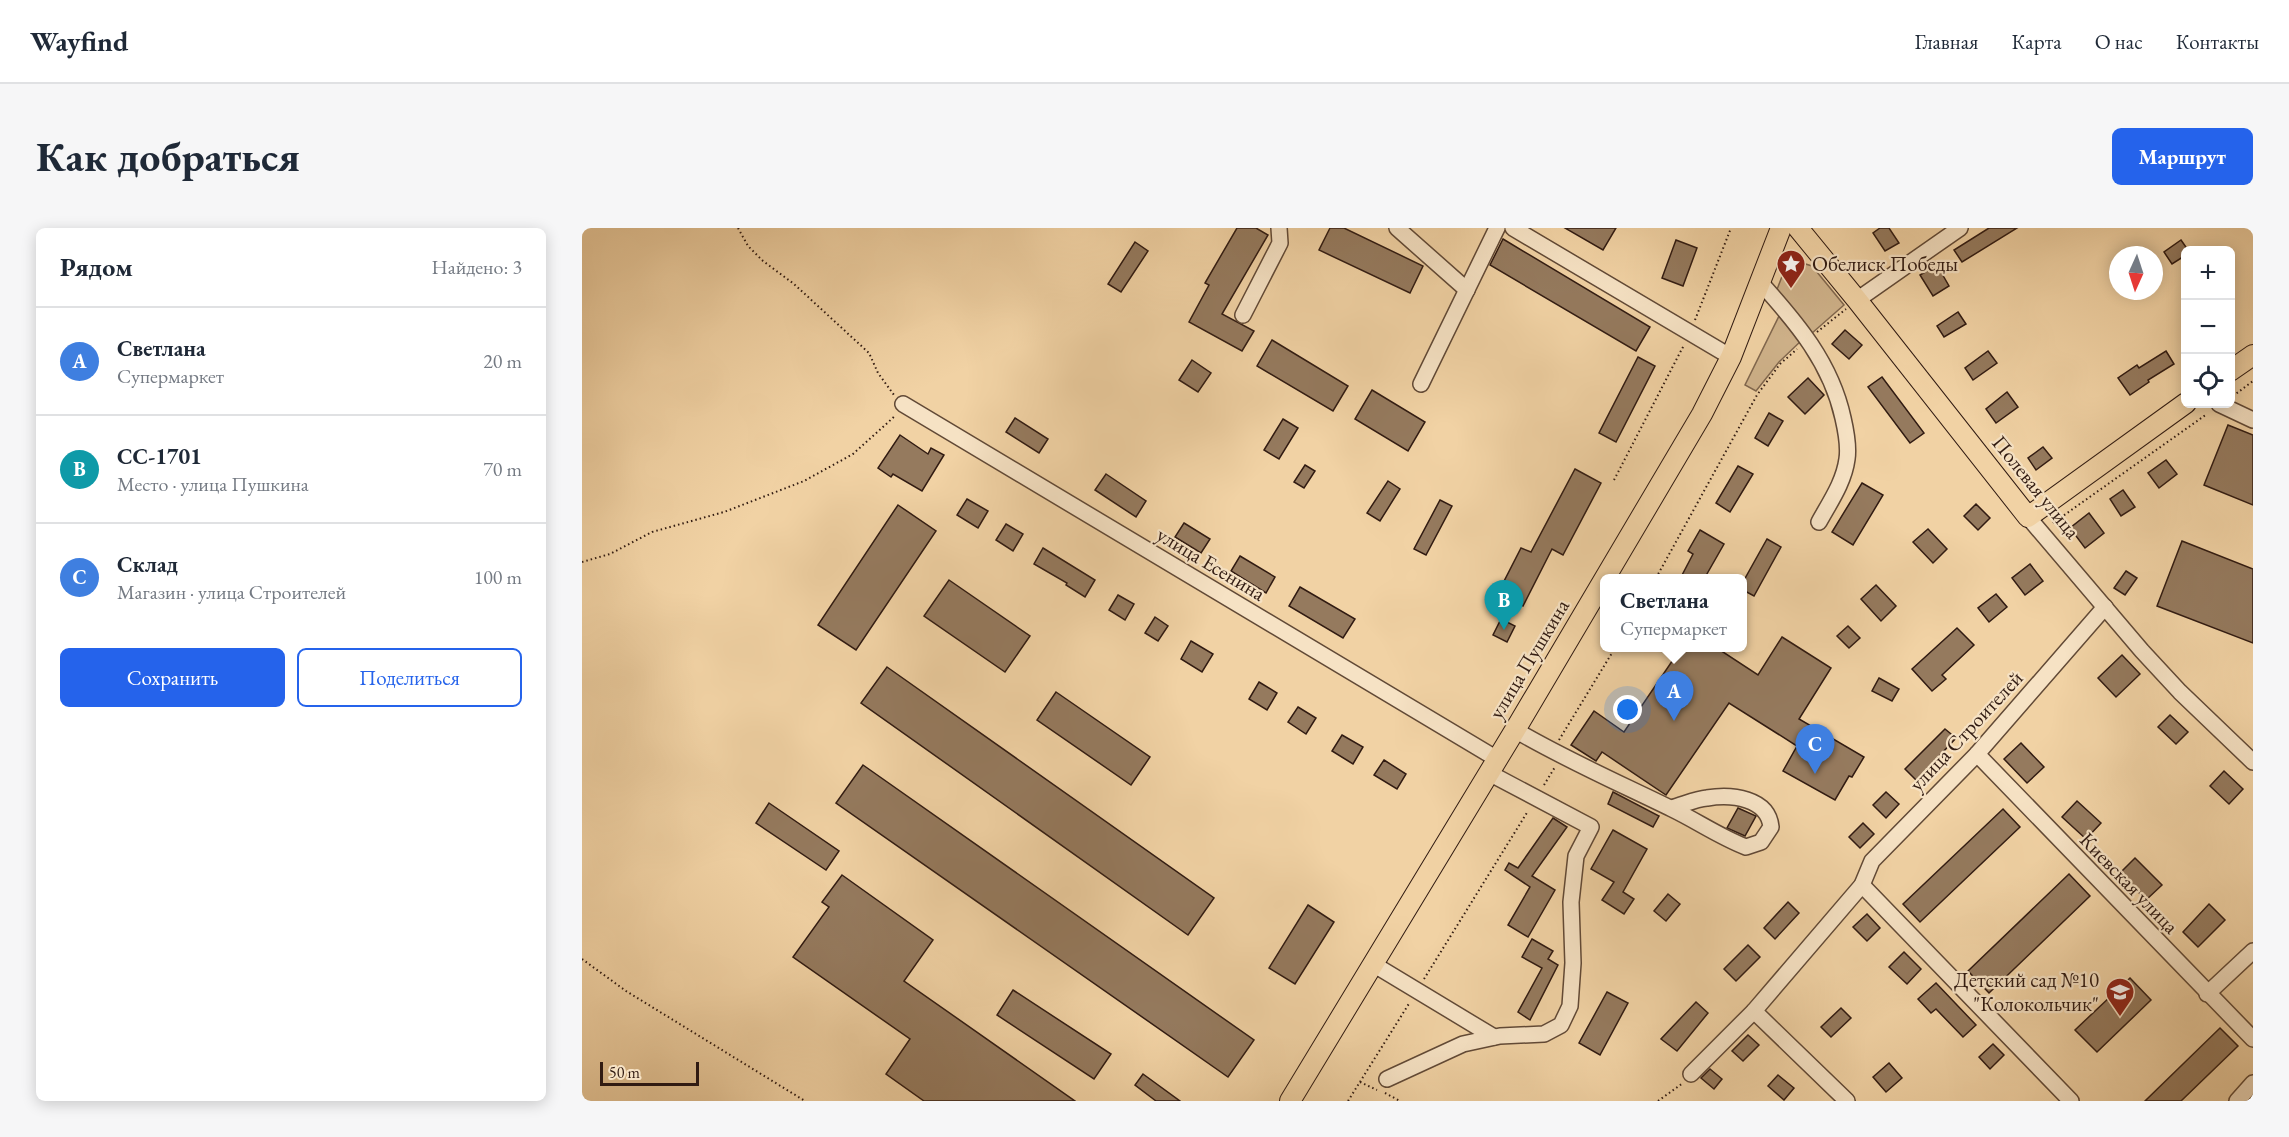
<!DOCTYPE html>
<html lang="ru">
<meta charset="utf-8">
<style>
body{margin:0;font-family:"EB Garamond",serif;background:#f6f6f7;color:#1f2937}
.controls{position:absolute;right:18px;top:18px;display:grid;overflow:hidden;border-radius:9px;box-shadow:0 3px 15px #0003}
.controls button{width:54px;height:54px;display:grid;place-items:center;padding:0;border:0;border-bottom:2px solid #e0e1e3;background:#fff;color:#1f2937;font:30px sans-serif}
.compass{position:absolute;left:1527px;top:18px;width:54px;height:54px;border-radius:50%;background:#fff;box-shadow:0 3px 15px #0003;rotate:183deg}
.scale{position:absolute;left:18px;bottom:15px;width:99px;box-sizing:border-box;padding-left:6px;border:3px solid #311b12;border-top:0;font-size:16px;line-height:21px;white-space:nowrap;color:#311b12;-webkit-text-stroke:4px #f6e2c4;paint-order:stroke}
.you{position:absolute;left:1046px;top:482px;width:21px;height:21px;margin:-15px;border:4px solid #fff;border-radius:50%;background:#1a73e8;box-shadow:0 0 0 9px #1a73e833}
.badge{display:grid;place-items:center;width:39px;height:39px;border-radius:50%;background:#2563eb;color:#fff;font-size:20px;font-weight:700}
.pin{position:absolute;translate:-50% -50px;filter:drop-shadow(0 2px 3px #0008)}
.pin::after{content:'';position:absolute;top:32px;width:21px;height:18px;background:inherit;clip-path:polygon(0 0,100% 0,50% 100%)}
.popup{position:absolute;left:1018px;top:346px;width:147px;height:78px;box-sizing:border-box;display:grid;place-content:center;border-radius:9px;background:#fff;filter:drop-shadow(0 2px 4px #0005);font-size:20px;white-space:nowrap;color:#747a83}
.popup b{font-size:22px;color:#1f2937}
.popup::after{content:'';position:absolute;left:50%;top:100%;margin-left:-12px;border:12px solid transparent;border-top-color:#fff}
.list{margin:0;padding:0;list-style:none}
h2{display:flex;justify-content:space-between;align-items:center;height:78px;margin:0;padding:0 24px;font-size:26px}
h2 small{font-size:20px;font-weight:400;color:#747a83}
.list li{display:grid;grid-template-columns:39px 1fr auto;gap:18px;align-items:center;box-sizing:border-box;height:108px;padding:0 24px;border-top:2px solid #e0e1e3}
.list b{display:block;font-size:22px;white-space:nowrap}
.list p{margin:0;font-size:20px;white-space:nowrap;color:#747a83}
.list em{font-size:20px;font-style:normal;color:#747a83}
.actions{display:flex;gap:12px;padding:18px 24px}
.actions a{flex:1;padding:14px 0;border:2px solid #2563eb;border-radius:9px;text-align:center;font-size:21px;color:#2563eb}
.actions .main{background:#2563eb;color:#fff}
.icon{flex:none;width:33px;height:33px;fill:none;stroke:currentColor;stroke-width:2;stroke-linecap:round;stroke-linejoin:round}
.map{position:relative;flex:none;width:1671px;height:873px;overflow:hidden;border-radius:9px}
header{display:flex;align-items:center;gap:36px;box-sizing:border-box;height:84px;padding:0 30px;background:#fff;border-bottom:2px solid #e0e1e3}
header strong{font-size:28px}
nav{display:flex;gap:33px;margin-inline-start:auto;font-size:21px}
.intro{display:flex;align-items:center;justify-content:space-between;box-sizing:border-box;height:144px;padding:0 36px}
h1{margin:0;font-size:42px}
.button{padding:15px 27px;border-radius:9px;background:#2563eb;color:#fff;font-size:21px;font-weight:700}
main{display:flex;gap:36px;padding:0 36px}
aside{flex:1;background:#fff;border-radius:9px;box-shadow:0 3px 15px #0003}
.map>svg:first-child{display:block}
.green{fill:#d0b38b;stroke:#80674e;stroke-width:1.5}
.building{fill:#957a5e;stroke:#311b12;stroke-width:1.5}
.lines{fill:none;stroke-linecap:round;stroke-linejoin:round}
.minor-casing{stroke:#614936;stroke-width:18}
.major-casing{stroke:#311b12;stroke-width:22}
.path{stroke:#311b12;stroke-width:2;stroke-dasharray:1.5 3;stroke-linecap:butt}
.minor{stroke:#f6e2c4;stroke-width:15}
.major{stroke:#f1d2a4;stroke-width:20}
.labels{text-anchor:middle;stroke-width:4.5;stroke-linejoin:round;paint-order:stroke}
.poi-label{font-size:21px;fill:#311b12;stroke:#f6e2c4;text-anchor:start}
.street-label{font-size:21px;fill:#311b12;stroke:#f6e2c4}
</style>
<header>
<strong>Wayfind</strong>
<nav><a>Главная</a><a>Карта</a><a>О нас</a><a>Контакты</a></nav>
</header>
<div class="intro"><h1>Как добраться</h1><a class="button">Маршрут</a></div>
<main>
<aside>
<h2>Рядом<small>Найдено: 3</small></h2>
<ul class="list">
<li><span class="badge" style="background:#3f7fe0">A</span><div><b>Светлана</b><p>Супермаркет</p></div><em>20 m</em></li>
<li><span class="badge" style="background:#0f9aa8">B</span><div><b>СС-1701</b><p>Место · улица Пушкина</p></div><em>70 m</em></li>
<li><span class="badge" style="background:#3f7fe0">C</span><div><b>Склад</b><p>Магазин · улица Строителей</p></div><em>100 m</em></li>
</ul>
<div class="actions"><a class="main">Сохранить</a><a>Поделиться</a></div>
</aside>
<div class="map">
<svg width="1671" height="873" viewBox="0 0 1671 873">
<rect width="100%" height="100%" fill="#f1d2a4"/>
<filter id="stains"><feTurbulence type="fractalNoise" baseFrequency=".00333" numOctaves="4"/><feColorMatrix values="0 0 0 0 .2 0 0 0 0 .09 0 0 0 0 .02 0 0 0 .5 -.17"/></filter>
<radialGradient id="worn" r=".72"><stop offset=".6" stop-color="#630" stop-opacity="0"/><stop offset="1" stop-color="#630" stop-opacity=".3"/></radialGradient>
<g class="green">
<polygon points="1217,34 1230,38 1262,77 1229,106 1194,64 1204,38"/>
<polygon points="1199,84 1220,112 1197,134 1174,163 1163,157"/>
</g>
<g class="building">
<polygon points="655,0 674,0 686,7 640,86 672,103 660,123 607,94 627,57 623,55"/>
<polygon points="748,0 762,0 841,38 828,65 737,22"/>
<polygon points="983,0 1034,0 1021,22"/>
<polygon points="1298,0 1307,0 1317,15 1303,23 1291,5"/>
<polygon points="1407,0 1435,0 1380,34 1372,22"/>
<polygon points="921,11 1068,99 1054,123 908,37"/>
<polygon points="1094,12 1115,20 1101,58 1080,50"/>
<polygon points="1599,12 1606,22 1604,22 1604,27 1590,36 1582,24"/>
<polygon points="553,14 566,23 539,64 526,56"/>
<polygon points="1355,37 1367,58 1351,68 1338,47"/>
<polygon points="1376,84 1384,96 1362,109 1355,98"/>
<polygon points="1263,102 1280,117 1267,131 1250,116"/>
<polygon points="690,112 766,158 751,183 675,138"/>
<polygon points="1406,123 1415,135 1391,152 1383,140"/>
<polygon points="1584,123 1592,136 1566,152 1567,154 1548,167 1536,150 1555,137 1557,140"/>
<polygon points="1056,129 1073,138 1034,214 1017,205"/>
<polygon points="610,132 629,145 616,164 597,152"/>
<polygon points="1300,149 1342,205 1328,215 1286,159"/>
<polygon points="1226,150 1242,167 1223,186 1206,169"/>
<polygon points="790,162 843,194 826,223 773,191"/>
<polygon points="1425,164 1436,179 1414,195 1404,181"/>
<polygon points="1187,185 1201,193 1186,218 1173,210"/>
<polygon points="433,190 466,211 457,225 424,204"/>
<polygon points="701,191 716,200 697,231 682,222"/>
<polygon points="1646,197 1671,207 1671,277 1622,257"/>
<polygon points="318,207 346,226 349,220 362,227 340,263 311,246 309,249 296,240"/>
<polygon points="1461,219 1470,230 1454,242 1446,230"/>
<polygon points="1584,232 1595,246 1577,260 1566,245"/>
<polygon points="723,237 733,243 722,260 712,254"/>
<polygon points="1156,238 1171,246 1148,284 1134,275"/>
<polygon points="993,241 1019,255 981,327 970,321 941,378 916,365 939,320 949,324"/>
<polygon points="524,246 564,273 554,289 513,262"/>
<polygon points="806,253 818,261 798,293 785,285"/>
<polygon points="1280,255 1301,267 1271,317 1250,304"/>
<polygon points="1541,262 1553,279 1539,288 1528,271"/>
<polygon points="385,271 406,283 396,300 375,287"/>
<polygon points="858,272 870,278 844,327 832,321"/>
<polygon points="1394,276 1408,290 1396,302 1382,288"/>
<polygon points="316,277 354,303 274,422 236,397"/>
<polygon points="1507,285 1522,305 1503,320 1488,300"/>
<polygon points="602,295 628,311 619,325 593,309"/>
<polygon points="424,296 441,306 431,323 414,312"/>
<polygon points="1346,301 1365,321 1351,335 1331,314"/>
<polygon points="1118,302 1142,316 1122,351 1098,351 1111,326 1106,323"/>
<polygon points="1185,311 1199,319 1172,368 1161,362 1161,354"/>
<polygon points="1600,313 1671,341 1671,415 1575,378"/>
<polygon points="461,320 513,352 503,369 484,357 485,355 452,336"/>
<polygon points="658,328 693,349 684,365 649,343"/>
<polygon points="1448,336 1461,353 1443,367 1430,350"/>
<polygon points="1544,343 1555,350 1543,367 1532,360"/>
<polygon points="367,352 448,408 423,444 342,388"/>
<polygon points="1294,357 1314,378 1299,393 1279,371"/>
<polygon points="718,359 773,391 761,410 707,378"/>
<polygon points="1414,366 1425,379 1407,394 1396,380"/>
<polygon points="536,367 552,376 543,392 527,382"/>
<polygon points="573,389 586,398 576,413 563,405"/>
<polygon points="919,391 933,398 925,414 911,407"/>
<polygon points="1266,398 1278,410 1267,420 1255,408"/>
<polygon points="1375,400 1392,417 1360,447 1364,451 1350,463 1330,441"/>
<polygon points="1200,409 1249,440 1217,491 1282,529 1270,549 1267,548 1253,572 1201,543 1215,518 1147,475 1084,567 1020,524 1014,533 989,517 1012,483 1042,504 1099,420 1135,420 1176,447"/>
<polygon points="609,413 631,426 620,444 599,431"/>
<polygon points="1540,427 1558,446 1534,469 1516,450"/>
<polygon points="305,439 632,670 606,707 279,475"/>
<polygon points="1297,450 1317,461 1310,473 1290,463"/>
<polygon points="677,454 695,465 685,482 667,471"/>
<polygon points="474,464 568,529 549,557 455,492"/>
<polygon points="716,479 734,490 724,506 706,494"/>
<polygon points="1588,487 1606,504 1594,516 1576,499"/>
<polygon points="1363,501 1374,510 1347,539 1349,541 1336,554 1323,541"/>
<polygon points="760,507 781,519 771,536 750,523"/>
<polygon points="1439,515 1462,539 1445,555 1422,531"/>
<polygon points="802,532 824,546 815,561 792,547"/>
<polygon points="281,537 672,812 646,849 254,575"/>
<polygon points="1642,543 1661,561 1647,576 1628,558"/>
<polygon points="1031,564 1077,588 1071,599 1026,576"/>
<polygon points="1304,564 1317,576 1304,590 1291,577"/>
<polygon points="1495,573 1519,595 1504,611 1480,589"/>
<polygon points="187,575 257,623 244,642 174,595"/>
<polygon points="1156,580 1174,588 1163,608 1145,600"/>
<polygon points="1421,581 1438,599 1338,694 1321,676"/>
<polygon points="971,590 985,599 950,648 973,662 946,709 926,697 948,659 923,642 927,635 936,640"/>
<polygon points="1281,595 1292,606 1278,620 1267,609"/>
<polygon points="1031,602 1065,621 1041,664 1052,671 1042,686 1020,672 1032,654 1009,641"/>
<polygon points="1553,630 1580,657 1564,672 1538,645"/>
<polygon points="1487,646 1508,668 1407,765 1386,743"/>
<polygon points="260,647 351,712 322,753 493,873 342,873 304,846 328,811 211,729 247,679 240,674"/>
<polygon points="1086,666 1098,676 1084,693 1072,683"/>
<polygon points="1206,674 1217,685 1193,711 1182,700"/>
<polygon points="1627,676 1643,692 1616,719 1601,704"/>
<polygon points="726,677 752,694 713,756 687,740"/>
<polygon points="1285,686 1298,700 1285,713 1271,699"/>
<polygon points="950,711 971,723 966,731 976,737 948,792 936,784 960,740 940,729"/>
<polygon points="1166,717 1178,729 1154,753 1142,741"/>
<polygon points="1322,724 1339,741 1325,756 1307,739"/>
<polygon points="1548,750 1569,772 1515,824 1493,802"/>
<polygon points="1354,755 1394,797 1381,809 1354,781 1349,785 1336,771"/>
<polygon points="431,762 529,826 512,851 415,787"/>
<polygon points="1025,764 1046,775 1018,827 997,815"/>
<polygon points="1114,774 1126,785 1095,823 1079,811"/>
<polygon points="1259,780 1269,790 1249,809 1239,799"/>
<polygon points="1638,800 1656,818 1599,873 1563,873"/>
<polygon points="1166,807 1177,817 1161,833 1150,823"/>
<polygon points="1411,816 1422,827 1408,841 1397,829"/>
<polygon points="1307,835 1320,850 1304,864 1291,849"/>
<polygon points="1128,841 1140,851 1132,861 1119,850"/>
<polygon points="561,846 598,873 574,873 553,857"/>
<polygon points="1196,847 1212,860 1202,872 1186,858"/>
</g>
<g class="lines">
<g class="minor-casing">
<g id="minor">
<polyline points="815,0 885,62"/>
<polyline points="931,0 1149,129"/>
<path d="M1178,54C1215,95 1249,135 1261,190C1264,203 1267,218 1265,231C1262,254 1248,274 1237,294"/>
<polyline points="1275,72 1378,0"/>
<polyline points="661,87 698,15 697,0"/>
<polyline points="839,156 915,0"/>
<polyline points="321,176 915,531"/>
<polyline points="1637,176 1671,192"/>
<polyline points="1446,289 1560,423 1598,464 1671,534"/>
<path d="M933,502C984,532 1037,555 1090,581C1115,593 1138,609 1164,619L1179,614L1189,599C1186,570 1150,566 1125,570C1113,571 1101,577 1089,580"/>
<polyline points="1395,526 1671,811"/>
<polyline points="1280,657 1489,873"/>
<polyline points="791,736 912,809"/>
<polyline points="1625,766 1671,723"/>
<polyline points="1172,783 1280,657 1290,633 1395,526 1523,379"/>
<polyline points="1109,846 1172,783 1265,873"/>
<polyline points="805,851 881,816 918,808 962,806 979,797 988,778 991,735 989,674 994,628 1009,599 907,545"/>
<polyline points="1655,873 1671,855"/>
</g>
</g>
<g class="major-casing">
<g id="major">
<polyline points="1216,0 1275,72 1446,289 1604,175"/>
<polyline points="1648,143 1671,127"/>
<polyline points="708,873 933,502 1120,186 1149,129 1199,0"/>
</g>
</g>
<g class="path">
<polyline points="156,0 166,18 181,33 212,56 287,125 296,145 312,167"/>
<polyline points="1113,92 1149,0"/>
<polyline points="1235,104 1264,81"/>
<polyline points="1651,168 1671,153"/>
<polyline points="1032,252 1102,117"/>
<polyline points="1471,295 1625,186"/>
<polyline points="0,334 28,326 70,304 142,284 222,253 271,226 313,188"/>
<polyline points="1074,350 1175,167 1198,136 1215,121"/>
<polyline points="977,512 1033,420"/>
<polyline points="962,557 973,539"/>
<polyline points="0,731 44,763 223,873"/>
<polyline points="842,751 946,583"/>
<polyline points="778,854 795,862"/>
<polyline points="803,865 818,873"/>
<polyline points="766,873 828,774"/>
<polyline points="1076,873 1101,855"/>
</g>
<use href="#minor" class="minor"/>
<use href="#major" class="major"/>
</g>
<defs>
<g id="sight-pin" transform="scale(1.5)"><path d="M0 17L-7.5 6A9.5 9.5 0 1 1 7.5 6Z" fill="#8f2418" stroke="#f6e2c4"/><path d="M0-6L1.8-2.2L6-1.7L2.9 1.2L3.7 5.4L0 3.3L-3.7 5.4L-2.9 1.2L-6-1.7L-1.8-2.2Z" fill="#fff"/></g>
<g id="school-pin" transform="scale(1.5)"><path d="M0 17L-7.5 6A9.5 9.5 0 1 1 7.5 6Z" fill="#8f2418" stroke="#f6e2c4"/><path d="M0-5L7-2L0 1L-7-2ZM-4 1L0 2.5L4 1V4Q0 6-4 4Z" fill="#fff"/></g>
</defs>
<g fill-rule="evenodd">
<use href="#sight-pin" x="1209" y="36"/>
<use href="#school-pin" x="1538" y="764"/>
</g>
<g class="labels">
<g class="poi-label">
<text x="1230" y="43">Обелиск Победы</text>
<text x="1517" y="759" text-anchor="end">Детский сад №10<tspan x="1517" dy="24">"Колокольчик"</tspan></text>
</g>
<g class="street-label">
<text transform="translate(1454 259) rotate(51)" y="7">Полевая улица</text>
<text transform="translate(629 336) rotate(31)" y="7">улица Есенина</text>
<text transform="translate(947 431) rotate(-59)" y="7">улица Пушкина</text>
<text transform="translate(1384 503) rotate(-47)" y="7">улица Строителей</text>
<text transform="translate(1547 655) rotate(46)" y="7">Киевская улица</text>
</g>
</g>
<rect width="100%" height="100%" filter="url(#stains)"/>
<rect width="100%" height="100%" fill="url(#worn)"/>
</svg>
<div class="controls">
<button>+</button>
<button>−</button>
<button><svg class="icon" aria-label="locate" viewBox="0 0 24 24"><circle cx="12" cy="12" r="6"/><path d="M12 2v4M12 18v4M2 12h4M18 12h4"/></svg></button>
</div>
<svg class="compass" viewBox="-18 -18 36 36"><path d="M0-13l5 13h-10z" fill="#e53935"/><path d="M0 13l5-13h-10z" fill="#747a83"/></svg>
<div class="scale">50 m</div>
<div class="you"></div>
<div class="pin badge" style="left:1092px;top:493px;background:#3f7fe0">A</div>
<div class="popup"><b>Светлана</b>Супермаркет</div>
<div class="pin badge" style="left:922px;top:402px;background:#0f9aa8">B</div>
<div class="pin badge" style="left:1233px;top:546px;background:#3f7fe0">C</div>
</div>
</main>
